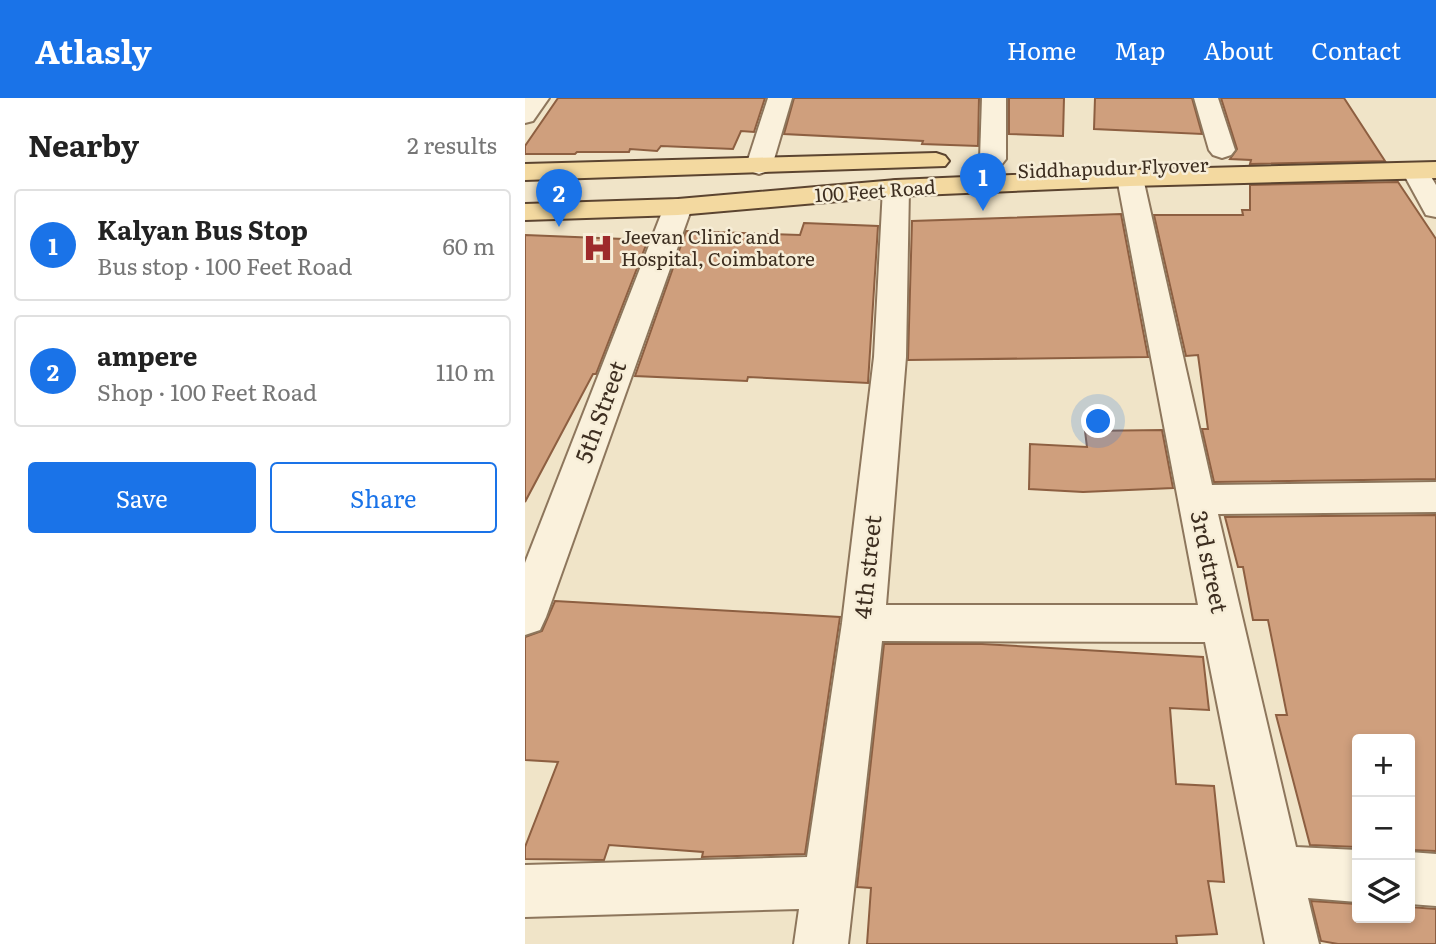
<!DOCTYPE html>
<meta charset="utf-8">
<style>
body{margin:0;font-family:Literata,serif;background:#f2f2f2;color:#222}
.controls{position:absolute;right:21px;bottom:21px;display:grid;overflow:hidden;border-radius:7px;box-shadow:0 4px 10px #0003}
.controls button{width:63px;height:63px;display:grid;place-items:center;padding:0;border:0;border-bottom:2px solid #e0e0e0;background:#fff;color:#222;font:35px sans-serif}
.you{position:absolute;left:574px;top:324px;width:24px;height:24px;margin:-18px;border:5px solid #fff;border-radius:50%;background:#1a73e8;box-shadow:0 0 0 10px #1a73e833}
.badge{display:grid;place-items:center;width:46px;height:46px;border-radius:50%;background:#1a73e8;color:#fff;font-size:23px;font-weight:700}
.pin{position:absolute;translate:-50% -58px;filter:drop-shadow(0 2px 4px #0008)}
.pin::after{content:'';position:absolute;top:37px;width:24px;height:21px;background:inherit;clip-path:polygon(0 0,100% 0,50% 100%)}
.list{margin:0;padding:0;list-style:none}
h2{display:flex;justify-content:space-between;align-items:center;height:91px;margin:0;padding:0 28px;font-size:30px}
h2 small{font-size:23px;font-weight:400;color:#767676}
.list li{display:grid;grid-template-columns:46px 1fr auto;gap:21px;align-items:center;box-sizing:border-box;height:112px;margin:0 14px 14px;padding:0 14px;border:2px solid #e0e0e0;border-radius:7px}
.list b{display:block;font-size:26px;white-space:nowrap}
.list p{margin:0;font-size:23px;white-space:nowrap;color:#767676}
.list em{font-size:23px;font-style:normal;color:#767676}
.actions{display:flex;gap:14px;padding:21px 28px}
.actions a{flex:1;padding:16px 0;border:2px solid #1a73e8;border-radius:7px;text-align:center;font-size:24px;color:#1a73e8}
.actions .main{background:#1a73e8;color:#fff}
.icon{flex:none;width:38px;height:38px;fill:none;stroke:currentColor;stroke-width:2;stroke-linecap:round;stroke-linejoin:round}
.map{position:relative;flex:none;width:911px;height:846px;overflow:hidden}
header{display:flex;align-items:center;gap:42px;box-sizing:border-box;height:98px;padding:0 35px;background:#1a73e8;color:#fff}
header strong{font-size:33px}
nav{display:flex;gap:38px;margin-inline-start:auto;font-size:24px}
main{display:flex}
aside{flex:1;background:#fff}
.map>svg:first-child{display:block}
.building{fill:#cf9f7d;stroke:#8d5f41;stroke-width:2}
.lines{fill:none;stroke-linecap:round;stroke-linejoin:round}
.minor-casing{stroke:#8d765c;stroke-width:4}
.major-casing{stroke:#5b4430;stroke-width:4}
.minor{fill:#faf1dc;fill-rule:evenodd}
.major{fill:#f3d9a0;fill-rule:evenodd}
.labels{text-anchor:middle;stroke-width:5;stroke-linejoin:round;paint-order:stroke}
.far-street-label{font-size:19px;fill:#3d2e20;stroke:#f7eed8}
.far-poi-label{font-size:19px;fill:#3d2e20;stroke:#f7eed8;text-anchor:start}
.street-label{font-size:23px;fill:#3d2e20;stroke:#f7eed8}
</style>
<header>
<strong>Atlasly</strong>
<nav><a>Home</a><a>Map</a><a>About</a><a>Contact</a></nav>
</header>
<main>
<aside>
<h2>Nearby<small>2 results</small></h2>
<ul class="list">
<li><span class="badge">1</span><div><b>Kalyan Bus Stop</b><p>Bus stop · 100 Feet Road</p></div><em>60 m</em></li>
<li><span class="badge">2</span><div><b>ampere</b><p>Shop · 100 Feet Road</p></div><em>110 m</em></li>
</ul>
<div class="actions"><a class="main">Save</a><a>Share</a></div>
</aside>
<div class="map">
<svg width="911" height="846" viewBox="0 0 911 846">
<rect width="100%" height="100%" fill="#f0e4c8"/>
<g class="building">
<polygon points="33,0 240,0 229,34 216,33 208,51 136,48 132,53 105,51 104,54 52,54 50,56 0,56 0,48"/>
<polygon points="269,0 454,0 453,48 397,46 398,43 259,36"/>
<polygon points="484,0 539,0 538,38 484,36"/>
<polygon points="570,0 667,0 677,36 569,31"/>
<polygon points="696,0 819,0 860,63 725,66 726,62 705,61 712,51"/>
<polygon points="873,84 911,141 911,381 689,384 677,331 683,331 673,257 661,258 629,117 718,117 717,112 725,112 725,87"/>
<polygon points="596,116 623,259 383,262 387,123"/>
<polygon points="279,125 353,128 343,285 223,279 222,283 110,278 161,133 275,137"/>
<polygon points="0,137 123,142 71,276 68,276 0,404"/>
<polygon points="637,332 648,390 558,394 504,391 505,346 562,349 560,333"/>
<polygon points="911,417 911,753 885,752 885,641 832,641 832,749 785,747 751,617 762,617 743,522 728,522 718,469 713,469 700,419"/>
<polygon points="30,503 315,519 280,756 177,759 178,754 84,747 79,762 0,761 0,749 33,664 0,662 0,539 17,533"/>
<polygon points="359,546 457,546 678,559 684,612 645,610 651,686 689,688 699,784 683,783 692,836 651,838 652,846 342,846 346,790 332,789"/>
<polygon points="786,803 832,806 832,820 885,820 885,809 911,811 911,846 813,846 796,843"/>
</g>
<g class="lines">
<g class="minor-casing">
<g id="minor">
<polygon points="0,0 24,0 8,23 0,25"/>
<polygon points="243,0 267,0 247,68 243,73 234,76 225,73 221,68"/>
<polygon points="457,0 481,0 481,61 477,66 468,69 459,66 455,61"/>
<polygon points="669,0 693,0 710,52 706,57 697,60 688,57 684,52"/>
<polygon points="890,65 899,67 911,87 911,119 901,117 877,73 881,67"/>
<polygon points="605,72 614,74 618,80 687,387 911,384 911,414 693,416 771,749 832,752 832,804 783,800 794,846 740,846 680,544 357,543 323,846 269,846 274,811 0,819 0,767 282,759 317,525 349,259 358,90 362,84 371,82 380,84 384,90 381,259 361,507 673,507 592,80 596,74"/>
<polygon points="153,101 163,103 167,109 21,519 15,532 0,537 0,465 139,109 143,103"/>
<polygon points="885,754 911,756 911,808 885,806"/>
</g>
</g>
<g class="major-casing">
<g id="major">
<polygon points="411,55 420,58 424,63 420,68 0,82 0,66"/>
<polygon points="911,64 911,80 605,88 371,98 153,117 0,122 0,106 153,101 371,82 605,72"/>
</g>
</g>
<use href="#minor" class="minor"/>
<use href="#major" class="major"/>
</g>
<defs>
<g id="hospital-bare" transform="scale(2.415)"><path d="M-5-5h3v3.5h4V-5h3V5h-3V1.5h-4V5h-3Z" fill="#9e2a2b" stroke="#f7eed8" stroke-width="2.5" paint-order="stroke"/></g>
</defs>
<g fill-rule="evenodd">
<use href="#hospital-bare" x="73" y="150"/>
</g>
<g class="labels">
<g class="far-street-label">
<text transform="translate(588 70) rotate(-2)" y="7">Siddhapudur Flyover</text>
<text transform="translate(350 93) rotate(-4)" y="7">100 Feet Road</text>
</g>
<g class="far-poi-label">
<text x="96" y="146">Jeevan Clinic and<tspan x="96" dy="22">Hospital, Coimbatore</tspan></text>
</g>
<g class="street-label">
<text transform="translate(76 314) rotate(-70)" y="8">5th Street</text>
<text transform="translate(684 464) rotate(78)" y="8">3rd street</text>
<text transform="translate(343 469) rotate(-84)" y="8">4th street</text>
</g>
</g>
</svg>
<div class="controls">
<button>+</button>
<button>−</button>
<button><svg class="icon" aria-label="layers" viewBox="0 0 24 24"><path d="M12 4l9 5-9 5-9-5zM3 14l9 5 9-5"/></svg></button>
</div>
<div class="you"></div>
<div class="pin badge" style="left:458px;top:113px">1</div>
<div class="pin badge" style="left:34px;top:129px">2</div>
</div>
</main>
